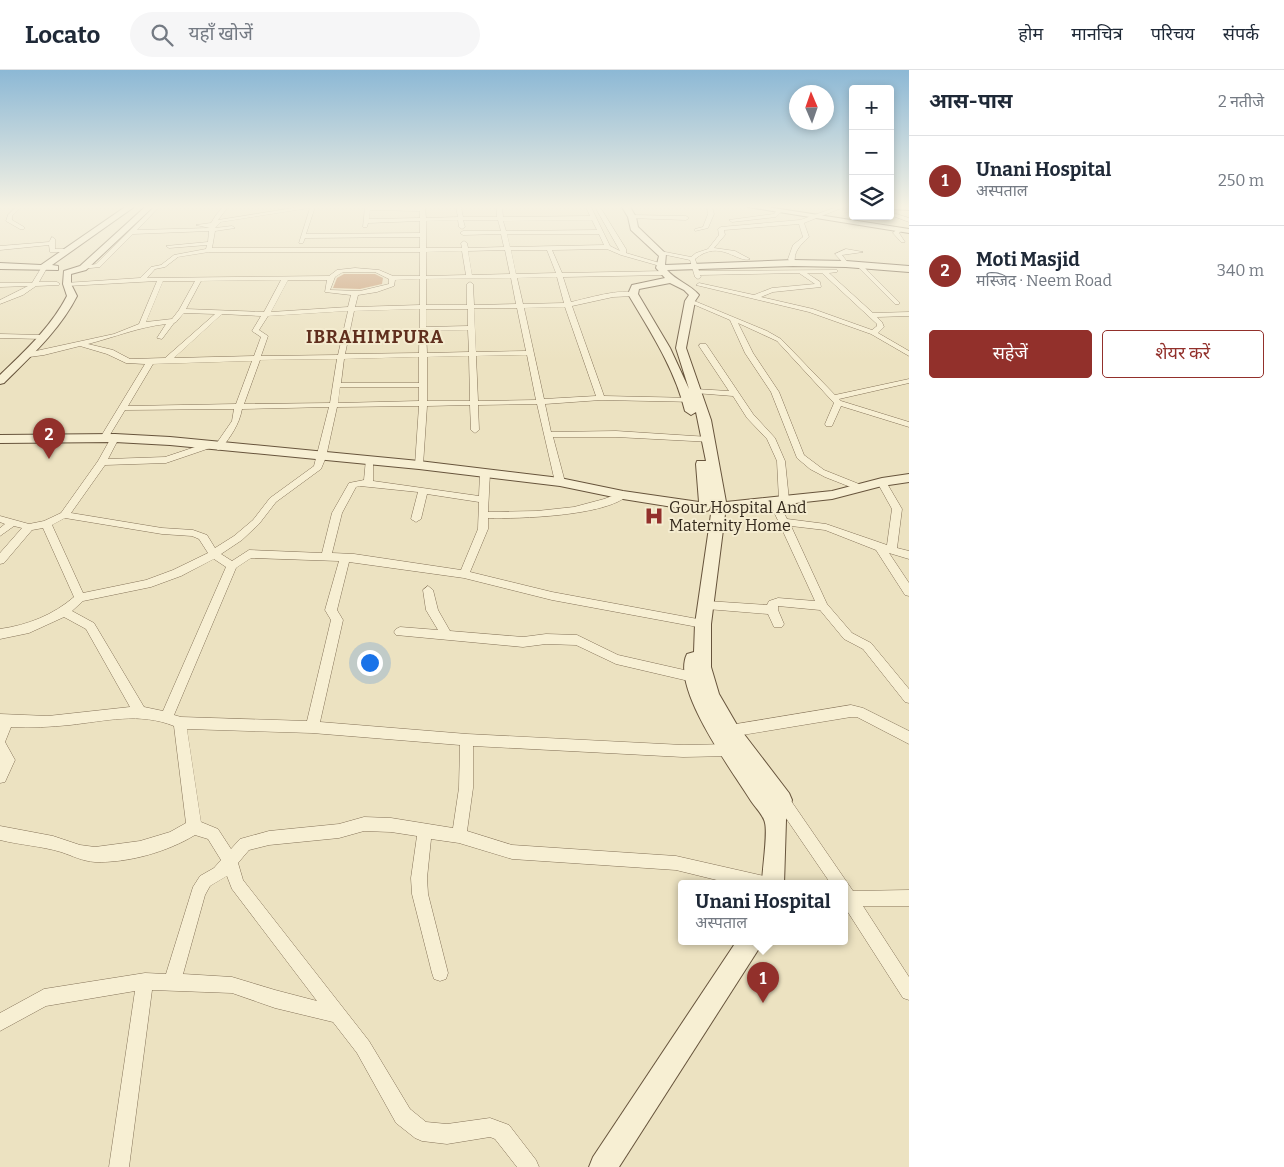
<!DOCTYPE html>
<html lang="hi">
<meta charset="utf-8">
<style>
body{margin:0;font-family:Bitter,"Noto Sans Devanagari",serif;background:#f6f6f7;color:#1f2937}
.controls{position:absolute;right:15px;top:15px;display:grid;overflow:hidden;border-radius:5px;box-shadow:0 2px 8px #0003}
.controls button{width:45px;height:45px;display:grid;place-items:center;padding:0;border:0;border-bottom:1px solid #e0e1e3;background:#fff;color:#1f2937;font:25px sans-serif}
.compass{position:absolute;left:789px;top:15px;width:45px;height:45px;border-radius:50%;background:#fff;box-shadow:0 2px 8px #0003;rotate:358deg}
.you{position:absolute;left:369px;top:592px;width:18px;height:18px;margin:-12px;border:4px solid #fff;border-radius:50%;background:#1a73e8;box-shadow:0 0 0 8px #1a73e833}
.badge{display:grid;place-items:center;width:32px;height:32px;border-radius:50%;background:#92302b;color:#fff;font-size:16px;font-weight:700}
.pin{position:absolute;translate:-50% -41px;filter:drop-shadow(0 1px 2px #0008)}
.pin::after{content:'';position:absolute;top:26px;width:18px;height:15px;background:inherit;clip-path:polygon(0 0,100% 0,50% 100%)}
.popup{position:absolute;left:678px;top:810px;width:170px;height:65px;box-sizing:border-box;display:grid;place-content:center;border-radius:5px;background:#fff;filter:drop-shadow(0 1px 4px #0005);font-size:16px;white-space:nowrap;color:#747a83}
.popup b{font-size:19px;color:#1f2937}
.popup::after{content:'';position:absolute;left:50%;top:100%;margin-left:-10px;border:10px solid transparent;border-top-color:#fff}
.list{margin:0;padding:0;list-style:none}
h2{display:flex;justify-content:space-between;align-items:center;height:65px;margin:0;padding:0 20px;font-size:21px}
h2 small{font-size:16px;font-weight:400;color:#747a83}
.list li{display:grid;grid-template-columns:32px 1fr auto;gap:15px;align-items:center;box-sizing:border-box;height:90px;padding:0 20px;border-top:1px solid #e0e1e3}
.list b{display:block;font-size:19px;white-space:nowrap}
.list p{margin:0;font-size:16px;white-space:nowrap;color:#747a83}
.list em{font-size:16px;font-style:normal;color:#747a83}
.actions{display:flex;gap:10px;padding:15px 20px}
.actions a{flex:1;padding:11px 0;border:1px solid #92302b;border-radius:5px;text-align:center;font-size:18px;color:#92302b}
.actions .main{background:#92302b;color:#fff}
.icon{flex:none;width:28px;height:28px;fill:none;stroke:currentColor;stroke-width:2;stroke-linecap:round;stroke-linejoin:round}
.map{position:relative;flex:none;width:909px;height:1097px;overflow:hidden}
header{display:flex;align-items:center;gap:30px;box-sizing:border-box;height:70px;padding:0 25px;background:#fff;border-bottom:1px solid #e0e1e3}
header strong{font-size:24px}
nav{display:flex;gap:28px;margin-inline-start:auto;font-size:18px}
.search{width:350px;height:45px;background:#f6f6f7;display:flex;align-items:center;gap:12px;box-sizing:border-box;padding:0 18px;border-radius:28px;color:#747a83;font-size:19px}
main{display:flex}
aside{flex:1;background:#fff}
.map>svg:first-child{display:block}
.building{fill:#c99e77}
.lines{fill:none;stroke-linecap:round;stroke-linejoin:round}
.street-casing{stroke:#857359;stroke-width:1}
.secondary-casing{stroke:#67543c;stroke-width:2}
.street{fill:#f7efd3;fill-rule:evenodd}
.secondary{fill:#f7efd3;fill-rule:evenodd}
.labels{text-anchor:middle;stroke-width:4;stroke-linejoin:round;paint-order:stroke}
.poi-label{font-size:16px;fill:#352a1d;stroke:#f4ecd0;text-anchor:start}
.far-district-label{font-size:18px;font-weight:bold;letter-spacing:1px;fill:#602f1e;stroke:#f4ecd0}
</style>
<header>
<strong>Locato</strong>
<div class="search"><svg class="icon" aria-label="search" viewBox="0 0 24 24"><circle cx="10" cy="10" r="6"/><path d="M15 15l6 6"/></svg>यहाँ खोजें</div>
<nav><a>होम</a><a>मानचित्र</a><a>परिचय</a><a>संपर्क</a></nav>
</header>
<main>
<div class="map">
<svg width="909" height="1097" viewBox="0 0 909 1097">
<rect width="100%" height="100%" fill="#ece2c1"/>
<polygon class="building" points="344,204 375,204 383,208 382,214 360,219 333,218 337,208"/>
<g class="lines">
<g class="street-casing">
<g id="street">
<polygon points="16,137 21,137 12,146 12,150 24,157 24,159 20,159 6,151 8,145"/>
<path d="M154,137H159L137,160L210,158L196,155L211,153L216,145L223,137H228L218,150L299,137H315L306,164L420,163V151L368,153L367,157H363L365,137H425L426,148L458,147L456,137H461L463,147H497V137H502L503,147L590,146L586,137H591L610,176L620,181L595,137H600L626,179V183L663,194L660,196L621,185L607,179L552,180L562,203L665,201L668,203L665,205L563,207L571,232C586,229 623,217 636,224L633,226L613,227L572,236L604,326L695,328L699,330L698,332L601,330L545,334L551,362L616,361L709,367L713,370L712,372L616,367H553L565,412L560,415L555,412L537,334L478,335L479,360L475,363L471,360L470,335L427,336L423,395L419,398L415,395L419,336L337,337L326,387L321,399L276,432L259,454L242,470L221,484L232,491L249,480L322,483L332,443L349,413L364,410L366,389H372L373,391V411L479,426L480,403L485,400L490,403L488,442L537,441L574,437L604,429L623,422L628,425C607,446 518,449 488,448V459L470,502L552,522L703,550L707,551L709,554L707,557L703,558L552,530L464,508L349,492L337,540L343,550L320,652L467,664L683,675L732,674L737,676L739,680L737,684L732,686L683,687L473,676V718L467,761L512,775L676,786L764,806L769,809L772,814H733L676,800L512,789L459,773L431,769L427,808L428,824L448,903L446,909L440,911L434,909L432,903L412,824L411,808L417,766L391,762L364,761L339,768L269,775L249,780L238,793L243,810L369,971L410,1039L426,1052L447,1054L490,1048L509,1055L536,1090L539,1097H517L495,1069L490,1067L447,1074L422,1071L415,1068L396,1053L357,983L333,952L275,938L232,923L152,920L129,1097H109L135,921L46,936L0,961V943L44,919L145,903L166,904L193,817L200,806L214,798L221,790L208,769L195,765C167,782 128,793 95,792C82,791 73,786 61,782C41,776 20,775 0,770V756L53,766L80,775L95,777L140,771L170,762L186,753L174,656C140,642 105,651 70,655C50,657 31,658 11,657L5,672L15,690L5,712L0,713V644L48,646L130,637L86,559L64,547L29,563L0,569V559C28,555 53,545 74,527L43,458L32,460L4,493L0,494V483L22,458L14,456L0,466V458L5,454L0,452V446L29,454L44,451L61,443L98,391L112,366L115,365L119,368L108,389L165,387L207,373L210,374V378L166,393L105,395L71,443L162,458L193,460L207,465L215,478L234,466L253,450L270,428L314,396L329,337L242,339C239,355 231,366 221,379L218,380L214,377L232,351L234,339L125,340L108,368L104,371L100,368L145,294L126,293L107,284L80,276L44,285L22,288V284L114,264L139,254L157,211L67,216L64,214L65,213L140,208L151,197L161,195L174,185L206,179L207,175L169,178L166,176L208,172L209,161L133,164L100,197L81,199V197L96,194ZM310,138L299,173H303L305,168L420,167V178H212L215,161L235,158L232,156L215,158L221,152ZM370,140L420,141V148L369,149ZM458,150L459,157L462,159L465,157L463,150H498L501,161H463L460,163L463,165L501,164L504,177L468,178L467,173L464,171L461,173L462,178H426V151ZM592,150L597,160L506,161L503,151ZM507,164H599L604,175L510,177ZM511,180H547L556,203L516,204ZM462,181L466,205L426,206V182ZM468,181L505,180L510,204L472,205ZM209,182H420V206H393L379,200L355,198L337,200L329,206L147,208L155,199L165,197L178,187ZM343,202H375L389,209V214L360,221L330,220L335,207ZM557,207L564,233L523,234L517,208ZM511,208L516,234L474,235L473,214L470,212L467,214V235H426V209ZM420,209V235L355,237L358,225L377,222L394,216L395,210ZM281,210L264,242L186,239L201,211ZM288,210H327L325,222L351,225L348,237L271,242ZM163,211H195L179,240L172,249L146,252ZM565,237L596,326L544,329L524,238ZM474,238H517L526,281L476,282ZM420,239L419,283L345,284L354,241ZM426,239H468V256L426,257ZM348,241L338,285L261,286L268,266L259,260L268,246ZM184,243L215,244L165,288L130,289L113,280L88,274C115,267 139,257 166,254L157,268L162,269L174,253L176,252ZM222,244L261,246L252,261L261,267L254,286L174,288ZM468,260L469,282L427,283L426,261ZM527,285L536,330L478,331L476,286ZM469,286L470,331H427V287ZM419,287V313H341L344,289ZM337,289L330,333L244,334L260,290ZM252,291L236,334L128,336L153,294ZM340,317H419V331L338,333ZM360,416L418,422L411,449L416,452L421,449L427,424L479,432L478,459L461,500L354,484L332,483L342,443L356,417ZM65,448L162,464L192,466L199,469L208,483L173,500L146,510L83,523L52,455ZM251,488L339,491L325,540L331,550L307,651L181,647L174,645L236,498ZM214,489L226,497L163,641L144,637L94,553L72,541L83,531L151,517L181,506ZM187,659L312,663L460,675L459,718L453,758L391,748L364,747L339,754L269,761L240,769L231,779L218,759L201,752ZM227,806L232,819L317,931L275,920L232,907L183,904L205,825L210,816Z"/>
<polygon points="707,137 712,137 714,144 708,158 695,161 695,159 703,157 708,144"/>
<path d="M837,137H844L804,153L809,167C800,175 793,182 795,194H791L788,189L793,175L803,167L799,154L724,160L725,165L714,178L735,181L750,189C738,194 720,168 695,189L699,201L837,200V202L829,203L873,243L909,242V246L877,247L882,252L884,257L878,263L909,281V286L871,264L809,242L696,215L699,213L754,225L772,218L815,214L799,203L700,205L701,207L698,209L695,207L690,190L657,183L660,181L691,187L696,183L708,179L719,165L718,159L721,157L800,150ZM807,203H822L877,254V256L872,260L813,239L761,227L773,222L821,217L820,212Z"/>
<polygon points="777,140 782,141 776,147 732,152 729,150 774,144"/>
<polygon points="890,142 909,148 909,152 890,145"/>
<polygon points="632,145 686,146 689,148 686,150 630,148"/>
<polygon points="897,159 902,160 899,163 905,172 901,172 893,163"/>
<polygon points="52,167 55,169 55,179 68,179 70,182 50,182 49,175 0,180 0,176 49,172"/>
<polygon points="846,179 863,182 842,185 849,194 846,196 835,184"/>
<polygon points="45,194 48,196 39,212 57,212 60,214 59,215 36,216 23,225 0,234 0,230 28,216 0,217 0,213 32,213 43,195"/>
<polygon points="858,195 862,195 899,232 899,234 895,234 858,197"/>
<polygon points="688,230 692,230 767,261 781,269 835,325 909,309 909,313 839,329 841,331 909,352 909,357 841,336 832,356 826,356 825,354 834,333 777,271 738,253 753,283 779,322 804,385 824,400 864,416 864,420 858,420 825,407 810,399 797,388 771,322 745,283 730,250 688,232"/>
<polygon points="0,264 43,265 46,267 43,269 0,268"/>
<polygon points="700,274 706,274 753,344 775,368 785,391 789,430 787,432 781,432 779,430 777,391 767,369 747,348 733,326 695,323 691,321 695,319 729,321 699,276"/>
<polygon points="882,409 885,410 902,439 897,478 909,481 909,489 889,483 909,513 909,526 905,525 876,480 825,460 791,456 827,534 852,563 871,573 909,619 909,633 905,632 863,579 844,569 820,540 778,536 778,540 784,554 782,557 774,557 768,544 707,539 701,535 707,531 767,535 769,531 778,528 815,531 769,431 774,428 777,429 787,449 826,454 887,475 892,439 877,412"/>
<polygon points="428,516 433,520 438,540 450,561 523,567 546,564 577,565 618,585 693,602 697,603 699,607 697,611 693,612 616,594 576,575 546,574 523,577 396,565 394,562 396,559 400,557 438,560 426,540 423,520"/>
<polygon points="851,635 863,638 909,661 909,674 857,647 851,647 730,667 725,665 724,661 725,657 730,655"/>
<polygon points="782,723 787,725 853,821 909,820 909,836 863,836 909,907 909,930 903,928 844,836 844,814 831,814 777,735 775,730 777,725"/>
</g>
</g>
<g class="secondary-casing">
<g id="secondary">
<polygon points="125,137 134,137 52,195 58,196 58,200 0,199 0,193 41,195"/>
<path d="M145,137H153L86,200L71,204V214L77,226C59,261 31,286 4,313L0,314V305C25,281 51,257 67,226L63,214L64,201L80,196Z"/>
<path d="M622,137H630L636,147L638,157L666,184L665,195L793,190L846,191L909,196V202L846,197L793,196L667,200C676,211 690,214 699,225L695,231L686,278L711,350L726,432L832,421L882,408L909,404V412L882,416L832,429L723,441L725,444L711,554V597L719,624L737,655L789,723L792,730L786,750L784,814H762C762,801 768,764 765,753C764,746 755,737 751,731C733,702 670,618 687,584L694,582L695,554L711,444L713,441L719,440L712,433L709,440L704,442L623,429L560,416L419,399L170,375L115,372L0,373V365L115,364L170,367L419,391L560,408L623,421L699,432L696,394L697,391H706L696,342L691,345L685,341C675,299 650,261 628,224L632,215L665,208L656,198L659,186L631,160L628,147ZM670,213L684,220L689,225L685,231L676,278L689,319L670,278L638,224L639,219Z"/>
<polygon points="748,137 767,137 909,159 909,163"/>
<polygon points="890,137 909,137 909,140 893,139"/>
<polygon points="736,872 762,872 758,880 619,1097 589,1097 593,1087"/>
</g>
</g>
<use href="#street" class="street"/>
<use href="#secondary" class="secondary"/>
</g>
<linearGradient id="sky" x2="0" y2="1"><stop stop-color="#8cb8d5"/><stop offset="0.47" stop-color="#f6f2e3"/><stop offset="1" stop-color="#f6f2e3" stop-opacity="0"/></linearGradient>
<rect width="909" height="291" fill="url(#sky)"/>
<defs>
<g id="hospital-bare" transform="scale(1.5)"><path d="M-5-5h3v3.5h4V-5h3V5h-3V1.5h-4V5h-3Z" fill="#92302b" stroke="#f4ecd0" stroke-width="2.5" paint-order="stroke"/></g>
</defs>
<g fill-rule="evenodd">
<use href="#hospital-bare" x="654" y="446"/>
</g>
<g class="labels">
<g class="poi-label">
<text x="669" y="443">Gour Hospital And<tspan x="669" dy="18">Maternity Home</tspan></text>
</g>
<g class="far-district-label">
<text x="375" y="273">IBRAHIMPURA</text>
</g>
</g>
</svg>
<div class="controls">
<button>+</button>
<button>−</button>
<button><svg class="icon" aria-label="layers" viewBox="0 0 24 24"><path d="M12 4l9 5-9 5-9-5zM3 14l9 5 9-5"/></svg></button>
</div>
<svg class="compass" viewBox="-18 -18 36 36"><path d="M0-13l5 13h-10z" fill="#e53935"/><path d="M0 13l5-13h-10z" fill="#747a83"/></svg>
<div class="you"></div>
<div class="pin badge" style="left:763px;top:933px">1</div>
<div class="popup"><b>Unani Hospital</b>अस्पताल</div>
<div class="pin badge" style="left:49px;top:389px">2</div>
</div>
<aside>
<h2>आस-पास<small>2 नतीजे</small></h2>
<ul class="list">
<li><span class="badge">1</span><div><b>Unani Hospital</b><p>अस्पताल</p></div><em>250 m</em></li>
<li><span class="badge">2</span><div><b>Moti Masjid</b><p>मस्जिद · Neem Road</p></div><em>340 m</em></li>
</ul>
<div class="actions"><a class="main">सहेजें</a><a>शेयर करें</a></div>
</aside>
</main>
